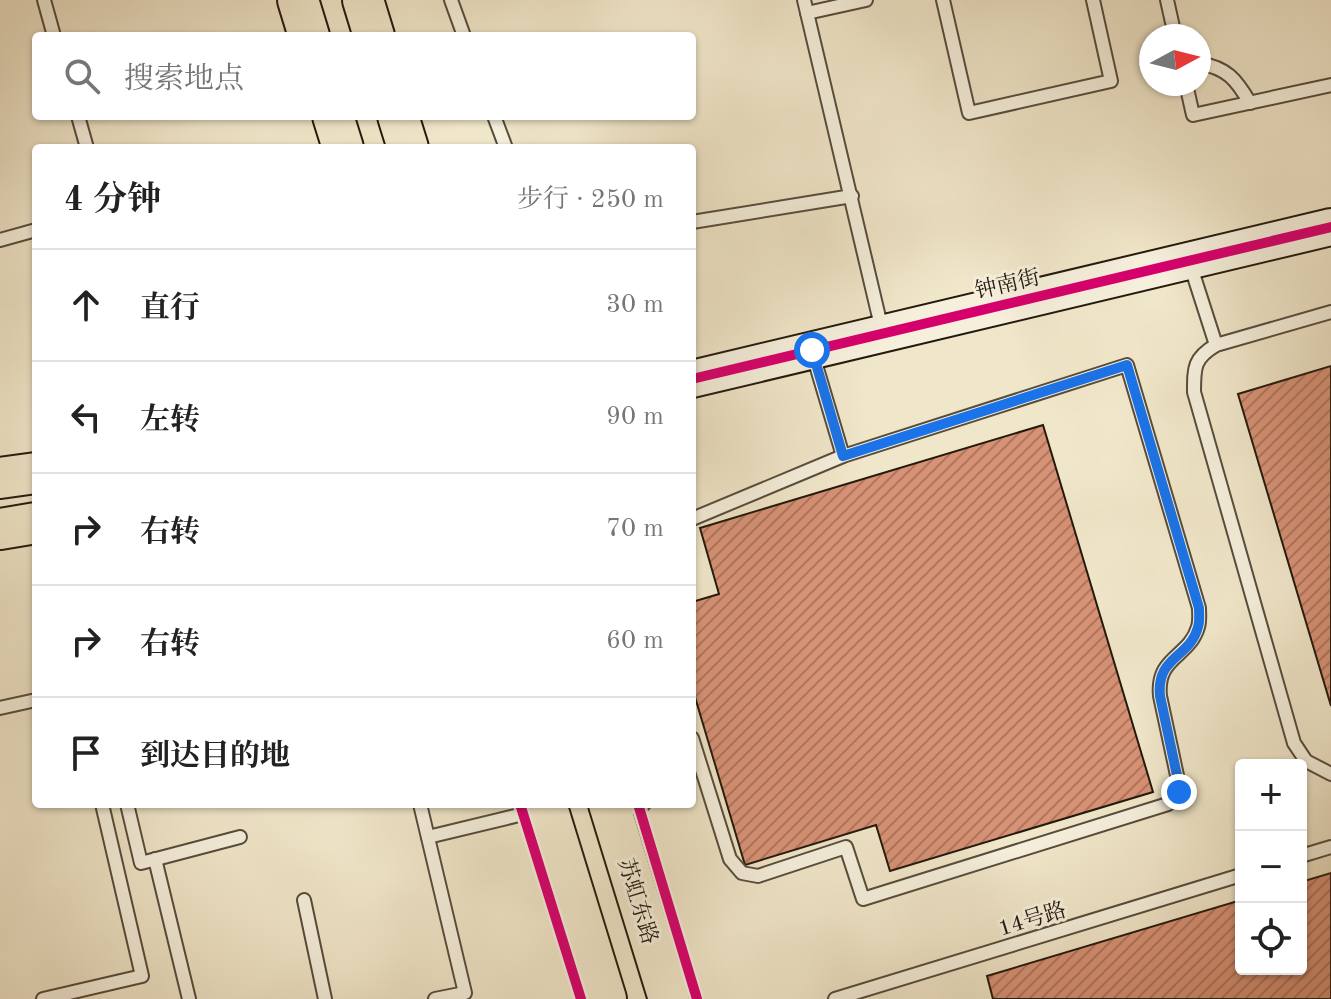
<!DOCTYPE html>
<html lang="zh">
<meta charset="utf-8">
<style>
body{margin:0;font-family:"Old Standard TT","Noto Serif SC",serif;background:#f2f2f2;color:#222}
.controls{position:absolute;right:24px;bottom:24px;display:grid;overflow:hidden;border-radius:8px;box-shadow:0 2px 6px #0004}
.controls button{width:72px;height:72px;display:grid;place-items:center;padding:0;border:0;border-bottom:2px solid #e0e0e0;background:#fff;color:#222;font:40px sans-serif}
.compass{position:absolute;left:1139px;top:24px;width:72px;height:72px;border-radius:50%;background:#fff;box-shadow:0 2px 6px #0004;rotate:83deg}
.stop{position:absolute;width:24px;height:24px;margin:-18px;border:6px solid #1a73e8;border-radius:50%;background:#fff}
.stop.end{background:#1a73e8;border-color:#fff;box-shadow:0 2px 8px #0008}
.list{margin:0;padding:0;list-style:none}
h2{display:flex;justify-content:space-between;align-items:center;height:104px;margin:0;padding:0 32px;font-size:34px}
h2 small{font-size:26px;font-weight:400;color:#767676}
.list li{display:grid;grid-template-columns:52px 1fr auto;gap:24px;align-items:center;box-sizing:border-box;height:112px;padding:0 32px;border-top:2px solid #e0e0e0}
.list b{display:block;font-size:30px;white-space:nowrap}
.list em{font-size:26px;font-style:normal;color:#767676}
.icon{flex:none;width:44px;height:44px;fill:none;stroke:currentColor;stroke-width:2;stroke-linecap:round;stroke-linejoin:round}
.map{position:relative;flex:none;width:1331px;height:999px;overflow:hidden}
.search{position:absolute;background:#fff;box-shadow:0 2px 6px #0004;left:32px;top:32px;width:664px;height:88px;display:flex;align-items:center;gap:20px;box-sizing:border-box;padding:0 28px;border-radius:8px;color:#767676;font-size:30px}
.panel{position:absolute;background:#fff;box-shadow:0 2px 6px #0004;left:32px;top:144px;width:664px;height:664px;border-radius:8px}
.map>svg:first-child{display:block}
.building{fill:url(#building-hatch);stroke:#24190d;stroke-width:2}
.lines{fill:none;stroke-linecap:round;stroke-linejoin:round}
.lane-casing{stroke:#574c3c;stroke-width:16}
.secondary-casing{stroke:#24190d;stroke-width:40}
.primary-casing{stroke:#24190d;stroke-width:44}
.lane{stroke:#f5efdc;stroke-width:12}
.secondary{stroke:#f5efdc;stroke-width:36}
.primary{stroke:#f0e6c9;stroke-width:40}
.cycleway-casing{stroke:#f5efdc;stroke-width:15}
.cycleway{stroke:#d6006c;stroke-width:10}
.route{stroke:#1a73e8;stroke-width:10}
.labels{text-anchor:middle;stroke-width:6;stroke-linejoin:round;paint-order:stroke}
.street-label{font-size:22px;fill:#24190d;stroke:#f5efdc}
</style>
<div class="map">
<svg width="1331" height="999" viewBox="0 0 1331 999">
<defs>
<pattern id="building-hatch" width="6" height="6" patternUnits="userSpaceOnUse" patternTransform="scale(2)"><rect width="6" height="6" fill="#d79175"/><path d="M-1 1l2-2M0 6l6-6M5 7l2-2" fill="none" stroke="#ae765e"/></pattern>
</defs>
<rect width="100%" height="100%" fill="#f0e6c9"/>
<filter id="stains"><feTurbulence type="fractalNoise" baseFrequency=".0025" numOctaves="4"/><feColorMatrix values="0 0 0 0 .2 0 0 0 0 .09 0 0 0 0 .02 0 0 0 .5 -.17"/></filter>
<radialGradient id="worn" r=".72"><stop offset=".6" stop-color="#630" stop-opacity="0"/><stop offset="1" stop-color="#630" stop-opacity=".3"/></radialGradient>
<g class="building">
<polygon points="1331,366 1331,706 1238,394"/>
<polygon points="1043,425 1153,792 890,871 876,825 745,865 692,687 692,602 719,594 700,528"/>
<polygon points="1331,873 1331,999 993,999 987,976 1241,900 1241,969 1301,969 1301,882"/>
</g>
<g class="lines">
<g class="lane-casing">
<g id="lane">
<polyline points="44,0 54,36"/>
<polyline points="451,0 464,36"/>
<polyline points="804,0 882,330"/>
<polyline points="943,0 969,113 1111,81 1093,0"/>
<polyline points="1167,0 1175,36"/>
<polyline points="807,13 866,0"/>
<path d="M1199,63C1227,68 1236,79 1250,103"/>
<polyline points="1186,84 1193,115 1331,85"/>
<polyline points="78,116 87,148"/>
<polyline points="494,116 506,148"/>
<polyline points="692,222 852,196"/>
<polyline points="0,240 36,230"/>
<polyline points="1190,264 1216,345"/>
<path d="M1331,312L1216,345C1194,358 1194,367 1194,392L1294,743L1306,761L1331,774"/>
<polyline points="813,355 843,456"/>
<path d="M692,519L843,456L1127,365L1199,608C1199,613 1200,621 1198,627C1189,658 1156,656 1160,696L1178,780C1179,792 1178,797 1168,804L863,899L846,847L758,876L742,873L730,859L692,738"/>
<polyline points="0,708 36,700"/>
<polyline points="127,804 141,863 240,837"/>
<polyline points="420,804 465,993 435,999"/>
<polyline points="619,812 644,804"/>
<polyline points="428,837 544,809"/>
<polyline points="1301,856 1331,847"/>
<polyline points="155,859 189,999"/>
<polyline points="304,900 325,999"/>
<polyline points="43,999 142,976 102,804"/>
<polyline points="835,999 1241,875"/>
</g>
</g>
<g class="secondary-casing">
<polyline id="secondary" points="692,379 1331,227"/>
</g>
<g class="primary-casing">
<g id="primary">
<polyline points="298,0 309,36"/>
<polyline points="363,0 374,36"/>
<polyline points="333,116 343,148"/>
<polyline points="398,116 408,148"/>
<polyline points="0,478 36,473"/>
<polyline points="0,529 36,523"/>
<polyline points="546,804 606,999"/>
<polyline points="609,804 669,999"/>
</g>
</g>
<use href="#lane" class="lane"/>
<use href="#secondary" class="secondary"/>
<use href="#primary" class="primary"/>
<g class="cycleway-casing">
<g id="cycleway">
<polyline points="692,379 1331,227"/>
<polyline points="520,804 581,999"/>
<polyline points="638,804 697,999"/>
</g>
</g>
<use href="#cycleway" class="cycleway"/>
</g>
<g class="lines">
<path class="route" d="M812,350L843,456L1127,365L1199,608C1199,613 1200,621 1198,627C1190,658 1156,656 1160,696L1178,780L1179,792"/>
</g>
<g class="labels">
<g class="street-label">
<text transform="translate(1007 283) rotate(-13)" y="8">钟南街</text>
<text transform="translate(639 901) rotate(73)" y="8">苏虹东路</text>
<text transform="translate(1032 918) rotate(-17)" y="8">14号路</text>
</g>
</g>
<rect width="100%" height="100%" filter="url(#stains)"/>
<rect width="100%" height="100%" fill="url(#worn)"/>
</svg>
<div class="controls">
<button>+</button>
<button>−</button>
<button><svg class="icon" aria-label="locate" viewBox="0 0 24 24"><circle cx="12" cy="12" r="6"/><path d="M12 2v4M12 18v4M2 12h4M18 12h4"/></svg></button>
</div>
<svg class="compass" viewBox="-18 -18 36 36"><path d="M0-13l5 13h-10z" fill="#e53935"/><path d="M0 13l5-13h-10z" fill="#767676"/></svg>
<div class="stop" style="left:812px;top:350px"></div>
<div class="stop end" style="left:1179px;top:792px"></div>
<div class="search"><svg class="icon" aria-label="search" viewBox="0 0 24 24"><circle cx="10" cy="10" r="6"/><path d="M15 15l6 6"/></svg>搜索地点</div>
<section class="panel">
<h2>4 分钟<small>步行 · 250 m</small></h2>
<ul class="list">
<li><svg class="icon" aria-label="ahead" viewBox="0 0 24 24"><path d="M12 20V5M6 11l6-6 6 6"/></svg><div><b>直行</b></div><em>30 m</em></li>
<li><svg class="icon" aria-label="left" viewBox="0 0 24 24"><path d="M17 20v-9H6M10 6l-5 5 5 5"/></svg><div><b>左转</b></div><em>90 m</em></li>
<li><svg class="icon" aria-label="right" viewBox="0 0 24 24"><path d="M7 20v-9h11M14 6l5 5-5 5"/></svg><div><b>右转</b></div><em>70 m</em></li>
<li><svg class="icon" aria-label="right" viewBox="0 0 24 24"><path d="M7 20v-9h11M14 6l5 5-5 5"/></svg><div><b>右转</b></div><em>60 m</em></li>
<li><svg class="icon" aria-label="arrive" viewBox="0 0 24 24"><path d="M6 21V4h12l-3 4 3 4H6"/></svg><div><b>到达目的地</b></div></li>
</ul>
</section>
</div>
